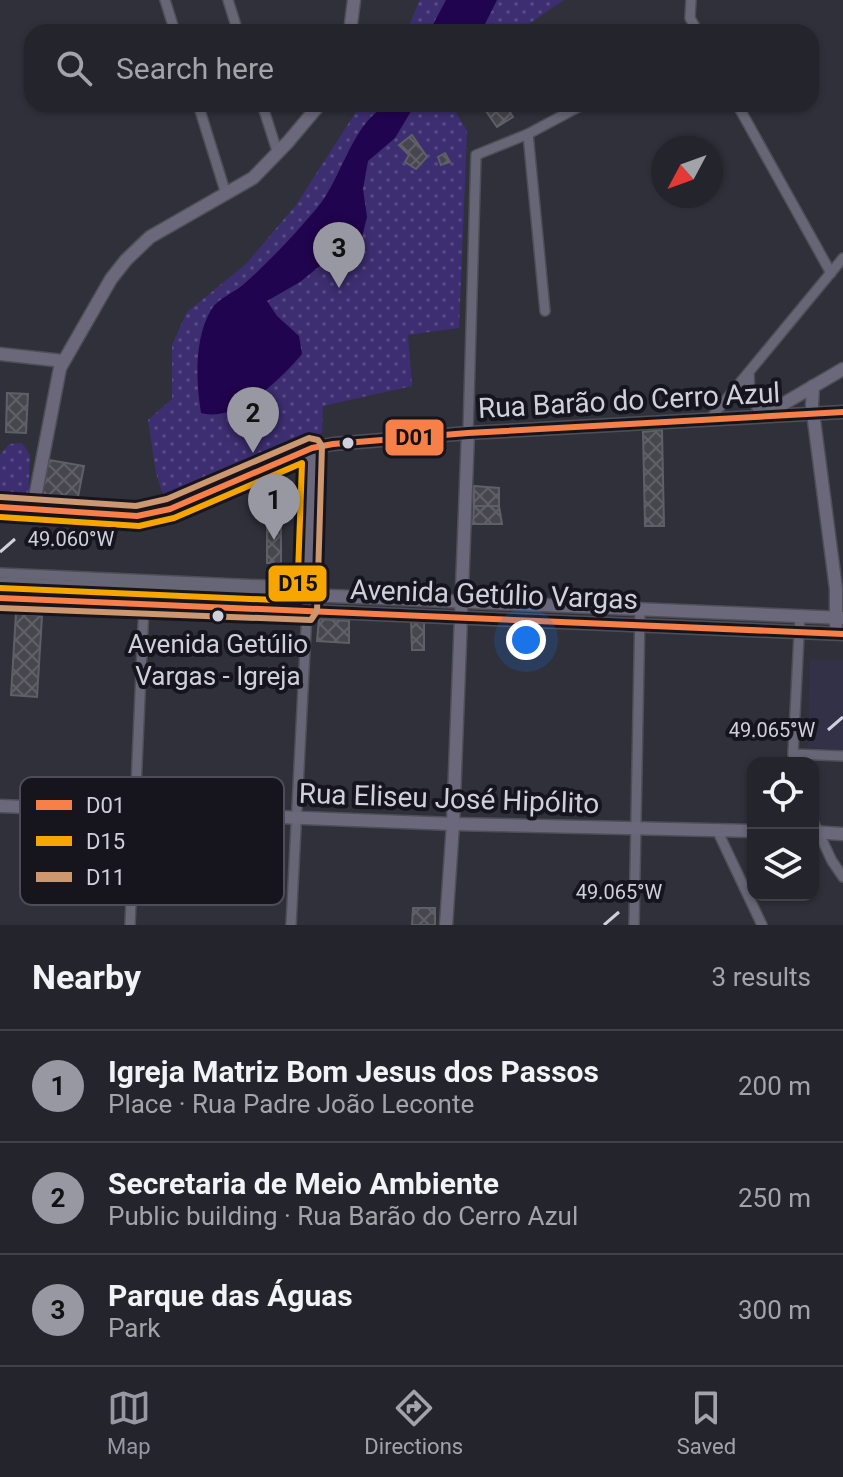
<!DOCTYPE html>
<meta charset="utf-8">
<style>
body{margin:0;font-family:Roboto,sans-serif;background:#2c2c34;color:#f1f3f6}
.controls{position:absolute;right:24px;bottom:24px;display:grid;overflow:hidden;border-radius:16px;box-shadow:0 2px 6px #0004}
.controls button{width:72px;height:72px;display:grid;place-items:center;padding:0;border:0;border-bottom:2px solid #414148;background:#24242c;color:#f1f3f6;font:40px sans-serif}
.compass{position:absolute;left:651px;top:136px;width:72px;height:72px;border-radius:50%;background:#24242c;box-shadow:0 2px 6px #0004;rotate:229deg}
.you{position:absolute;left:526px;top:640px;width:28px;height:28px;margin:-20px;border:6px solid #fff;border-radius:50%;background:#1a73e8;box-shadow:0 0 0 12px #1a73e833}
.badge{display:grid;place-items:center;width:52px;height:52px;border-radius:50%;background:#9898a3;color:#111;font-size:26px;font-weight:700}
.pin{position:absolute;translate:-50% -66px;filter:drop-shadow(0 2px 4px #0008)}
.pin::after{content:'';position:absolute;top:42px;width:28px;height:24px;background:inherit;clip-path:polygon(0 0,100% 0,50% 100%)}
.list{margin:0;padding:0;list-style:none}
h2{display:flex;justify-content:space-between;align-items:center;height:104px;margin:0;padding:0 32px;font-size:34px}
h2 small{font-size:26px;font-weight:400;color:#a3a4a9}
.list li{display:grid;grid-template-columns:52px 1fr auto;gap:24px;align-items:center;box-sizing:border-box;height:112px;padding:0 32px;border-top:2px solid #414148}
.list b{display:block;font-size:30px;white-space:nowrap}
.list p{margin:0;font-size:26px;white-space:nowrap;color:#a3a4a9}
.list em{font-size:26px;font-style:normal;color:#a3a4a9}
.icon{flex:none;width:44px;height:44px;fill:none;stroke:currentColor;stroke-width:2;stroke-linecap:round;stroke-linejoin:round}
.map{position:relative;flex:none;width:843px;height:925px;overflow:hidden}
.search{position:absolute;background:#24242c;box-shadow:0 2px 6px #0004;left:24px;right:24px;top:24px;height:88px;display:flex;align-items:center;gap:20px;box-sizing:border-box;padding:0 28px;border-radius:24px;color:#a3a4a9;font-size:30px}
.sheet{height:440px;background:#24242c}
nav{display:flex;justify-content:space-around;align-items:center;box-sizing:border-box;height:112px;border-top:2px solid #414148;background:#24242c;font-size:22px;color:#a3a4a9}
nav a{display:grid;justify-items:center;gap:4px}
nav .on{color:#9898a3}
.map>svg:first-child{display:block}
.built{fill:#333148}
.park{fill:url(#park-dots)}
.water{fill:#21044f;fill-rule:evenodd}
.building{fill:url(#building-cross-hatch);stroke:#5f5f68;stroke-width:2}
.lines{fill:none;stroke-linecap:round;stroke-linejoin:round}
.street-casing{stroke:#4e4e56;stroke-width:12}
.secondary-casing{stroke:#4e4e56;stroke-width:15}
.street{stroke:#676676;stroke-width:9}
.secondary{stroke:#6b687b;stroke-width:12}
.bus-1-casing{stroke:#16151e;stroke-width:12}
.bus-2-casing{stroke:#16151e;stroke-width:12}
.bus-3-casing{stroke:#16151e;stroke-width:12}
.bus-1{stroke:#f78048;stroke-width:6}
.bus-2{stroke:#f7a600;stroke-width:6}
.bus-3{stroke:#cd976f;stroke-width:6}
.ticks{fill:none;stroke:#d0d0dc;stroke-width:3}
.bus-dot{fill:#d0d0dc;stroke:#16151e;stroke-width:3}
.labels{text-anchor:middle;stroke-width:8;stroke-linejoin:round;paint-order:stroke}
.bus-label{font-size:26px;fill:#d0d0dc;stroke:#16151e}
.street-label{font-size:28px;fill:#d0d0dc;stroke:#16151e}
.key{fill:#16151e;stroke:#4e4d57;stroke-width:2}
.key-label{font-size:22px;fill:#d0d0dc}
.ticks-label{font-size:20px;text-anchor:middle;fill:#d0d0dc;stroke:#16151e;stroke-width:8;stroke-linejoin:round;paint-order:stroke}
.line-badge{stroke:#16151e;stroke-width:3}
.pale-badge-label{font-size:22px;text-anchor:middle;font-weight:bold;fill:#111}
</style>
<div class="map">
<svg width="843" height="925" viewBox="0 0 843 925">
<defs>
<pattern id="park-dots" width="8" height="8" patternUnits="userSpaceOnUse" patternTransform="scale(2)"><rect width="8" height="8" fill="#3d2e71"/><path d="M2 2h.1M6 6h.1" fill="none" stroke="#584b85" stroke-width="1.8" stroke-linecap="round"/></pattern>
<pattern id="building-cross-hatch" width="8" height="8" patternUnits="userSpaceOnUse" patternTransform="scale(2)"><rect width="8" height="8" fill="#47464e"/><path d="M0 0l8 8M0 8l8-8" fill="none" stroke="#606067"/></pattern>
</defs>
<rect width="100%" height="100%" fill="#30303a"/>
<polygon class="built" points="810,659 843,660 843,750 808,748"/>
<g class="park">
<polygon points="420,0 564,0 517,32 406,32"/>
<polygon points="361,104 451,104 467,131 459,328 408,335 412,386 323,406 322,433 204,486 164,498 156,473 148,420 172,399 172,345 187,312 246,264 296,205"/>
<polygon points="22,443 30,455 28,501 0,501 0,455 9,444"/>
</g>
<g class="water">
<polygon points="446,0 497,0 481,32 429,32"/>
<path d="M389,104H409L413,108L395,138L368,161L363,189L367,217L362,237L356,244L327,260L300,282L267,301L277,316L299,336L302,354C281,379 236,423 201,413C196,381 194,339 211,310C217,299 235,292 244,284C270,261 295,234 317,208C342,179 352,121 389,104ZM341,224L344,228L332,244L325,243L324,236L334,225Z"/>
</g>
<g class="building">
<polygon points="496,104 505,104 513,117 497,127 486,111"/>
<polygon points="412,135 427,157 416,169 405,162 409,155 399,145"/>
<polygon points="445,153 450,162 441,165 438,157"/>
<polygon points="7,393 28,394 26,433 6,432"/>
<polygon points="662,430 664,526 645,526 643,432"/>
<polygon points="49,460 84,466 77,502 41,497"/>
<polygon points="474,486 499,488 499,506 474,506"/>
<polygon points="474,506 499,506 502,524 473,524"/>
<rect x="267" y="518" width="14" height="45"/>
<polygon points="16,613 42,616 37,697 11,695"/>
<polygon points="319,619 349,621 349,643 317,641"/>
<polygon points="411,621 424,621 424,650 412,650"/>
<polygon points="413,908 435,908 435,925 412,925"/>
</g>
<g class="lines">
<g class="street-casing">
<g id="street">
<polyline points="165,0 175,32"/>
<polyline points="228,0 238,32"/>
<polyline points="691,0 690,18 698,32"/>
<polyline points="198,104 226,194"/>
<polyline points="262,104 278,154"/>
<polyline points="737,104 831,273"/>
<polyline points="528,134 545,311"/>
<polyline points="749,373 750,396 762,416"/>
<polyline points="710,419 843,258"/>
<polyline points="468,433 476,155 528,134 584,104"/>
<polyline points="0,573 308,587"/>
<polyline points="0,582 308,595"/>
<polyline points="793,754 843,756"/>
<polyline points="796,763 793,754 800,615"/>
<polyline points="813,821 832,861 843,877"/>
<polyline points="717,830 762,925"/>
<polyline points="130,925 144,604"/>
<polyline points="291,925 307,611"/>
<polyline points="634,925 640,609"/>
</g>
</g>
<g class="secondary-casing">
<g id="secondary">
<polyline points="350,32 354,0"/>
<polyline points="0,354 63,361"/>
<polyline points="813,386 812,405 836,589 836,625"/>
<polyline points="766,414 843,369"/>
<polyline points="0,507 137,516 170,509 312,448 333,444 468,433 843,412"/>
<polyline points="33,508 60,368 111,279 126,260 150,237 253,178 288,142 320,104"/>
<polyline points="308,595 843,618"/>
<polyline points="0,598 843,634"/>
<polyline points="308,601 312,448"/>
<polyline points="0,806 453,824 753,831"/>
<polyline points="813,832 843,834"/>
<polyline points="446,925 453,824 468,433"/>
</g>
</g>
<use href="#street" class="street"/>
<use href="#secondary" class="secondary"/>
<g class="bus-1-casing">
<g id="bus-1">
<polyline points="0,507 137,516 170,509 312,448 333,444 468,433 843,412"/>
<polyline points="0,598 843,634"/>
</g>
</g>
<g class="bus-2-casing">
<polyline id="bus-2" points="0,517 139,526 174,518 302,463 297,601 0,588"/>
</g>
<g class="bus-3-casing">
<polyline id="bus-3" points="0,608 311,620 317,611 322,446 318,440 309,438 167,499 136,506 1,497"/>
</g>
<use href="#bus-1" class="bus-1"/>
<use href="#bus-2" class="bus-2"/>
<use href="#bus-3" class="bus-3"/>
</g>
<path class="ticks" d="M0,552L15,539M828,730L843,717M604,925L619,912"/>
<g class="bus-dot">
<circle cx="348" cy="443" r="7"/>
<circle cx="218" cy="616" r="7"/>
</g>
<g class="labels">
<g class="bus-label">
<text x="218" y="653">Avenida Getúlio<tspan x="218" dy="32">Vargas - Igreja</tspan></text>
</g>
<g class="street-label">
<text transform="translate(629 400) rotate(-3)" y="10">Rua Barão do Cerro Azul</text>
<text transform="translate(494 594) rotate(2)" y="10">Avenida Getúlio Vargas</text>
<text transform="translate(449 798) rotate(2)" y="10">Rua Eliseu José Hipólito</text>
</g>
</g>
<rect x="20" y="777" width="264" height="128" rx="12" class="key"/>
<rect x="36" y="800" width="36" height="10" fill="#f78048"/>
<rect x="36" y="836" width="36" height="10" fill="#f7a600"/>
<rect x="36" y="872" width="36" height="10" fill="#cd976f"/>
<g class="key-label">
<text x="86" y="813">D01</text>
<text x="86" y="849">D15</text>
<text x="86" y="885">D11</text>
</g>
<g class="ticks-label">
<text x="71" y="546">49.060°W</text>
<text x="772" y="737">49.065°W</text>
<text x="619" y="899">49.065°W</text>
</g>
<g class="line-badge">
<rect x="384" y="418" width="61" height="39" rx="8" fill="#f78048"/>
<rect x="267" y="564" width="61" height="39" rx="8" fill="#f7a600"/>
</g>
<g class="pale-badge-label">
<text x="415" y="445">D01</text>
<text x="298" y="591">D15</text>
</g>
</svg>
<div class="controls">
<button><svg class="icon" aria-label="locate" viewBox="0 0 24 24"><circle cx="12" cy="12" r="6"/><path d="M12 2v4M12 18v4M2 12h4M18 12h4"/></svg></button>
<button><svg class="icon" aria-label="layers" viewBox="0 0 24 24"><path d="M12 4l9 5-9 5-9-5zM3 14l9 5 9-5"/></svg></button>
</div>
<svg class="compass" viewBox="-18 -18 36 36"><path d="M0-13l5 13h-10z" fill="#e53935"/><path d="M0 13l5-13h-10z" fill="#a3a4a9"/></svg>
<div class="you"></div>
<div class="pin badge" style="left:274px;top:540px">1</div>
<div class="pin badge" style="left:253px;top:453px">2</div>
<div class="pin badge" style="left:339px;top:288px">3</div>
<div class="search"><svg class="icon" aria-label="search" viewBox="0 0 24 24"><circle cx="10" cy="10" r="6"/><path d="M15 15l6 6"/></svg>Search here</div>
</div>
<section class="sheet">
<h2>Nearby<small>3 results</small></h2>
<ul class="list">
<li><span class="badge">1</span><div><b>Igreja Matriz Bom Jesus dos Passos</b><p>Place · Rua Padre João Leconte</p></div><em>200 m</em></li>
<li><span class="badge">2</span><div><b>Secretaria de Meio Ambiente</b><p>Public building · Rua Barão do Cerro Azul</p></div><em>250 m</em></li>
<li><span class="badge">3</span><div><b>Parque das Águas</b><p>Park</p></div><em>300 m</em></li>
</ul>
</section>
<nav>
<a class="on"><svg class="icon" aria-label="map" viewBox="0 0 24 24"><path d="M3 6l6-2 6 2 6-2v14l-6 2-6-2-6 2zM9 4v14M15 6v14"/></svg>Map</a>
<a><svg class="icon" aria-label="directions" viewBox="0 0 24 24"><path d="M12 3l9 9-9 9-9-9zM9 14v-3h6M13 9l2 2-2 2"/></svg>Directions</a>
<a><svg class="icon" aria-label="saved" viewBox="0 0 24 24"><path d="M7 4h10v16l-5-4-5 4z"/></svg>Saved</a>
</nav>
